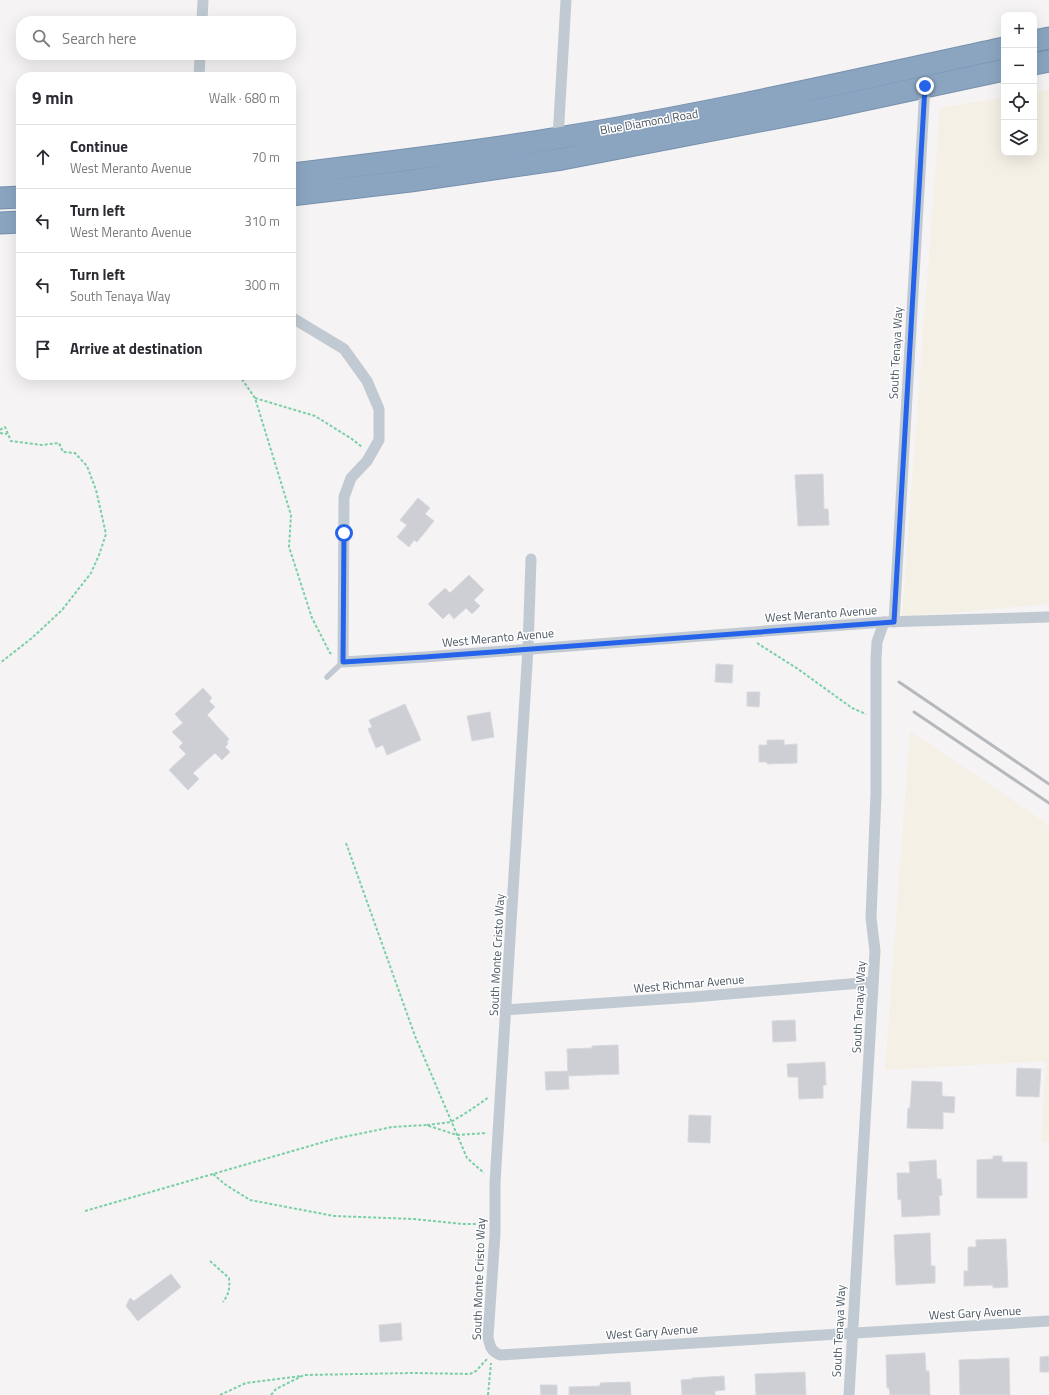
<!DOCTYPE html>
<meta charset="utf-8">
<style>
body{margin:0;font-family:"Titillium Web",sans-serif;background:#f7f7f7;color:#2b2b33}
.controls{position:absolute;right:12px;top:12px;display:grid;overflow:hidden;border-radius:8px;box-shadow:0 4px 16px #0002}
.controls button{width:36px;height:36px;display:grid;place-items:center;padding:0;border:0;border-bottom:1px solid #e1e1e2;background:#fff;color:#2b2b33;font:20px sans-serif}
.stop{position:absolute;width:12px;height:12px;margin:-9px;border:3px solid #2563eb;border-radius:50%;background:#fff}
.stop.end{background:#2563eb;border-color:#fff;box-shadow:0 1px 4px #0008}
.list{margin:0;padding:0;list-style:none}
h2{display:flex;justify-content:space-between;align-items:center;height:52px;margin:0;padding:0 16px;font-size:17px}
h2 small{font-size:13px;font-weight:400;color:#7c7c81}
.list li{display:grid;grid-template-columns:26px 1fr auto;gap:12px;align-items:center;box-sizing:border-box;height:64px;padding:0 16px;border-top:1px solid #e1e1e2}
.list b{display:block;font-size:15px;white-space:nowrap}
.list p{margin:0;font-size:13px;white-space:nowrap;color:#7c7c81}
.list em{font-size:13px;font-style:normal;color:#7c7c81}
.icon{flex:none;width:22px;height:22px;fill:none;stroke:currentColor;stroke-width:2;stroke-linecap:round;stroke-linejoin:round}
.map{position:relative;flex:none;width:1049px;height:1395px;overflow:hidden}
.search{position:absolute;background:#fff;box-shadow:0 4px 16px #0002;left:16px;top:16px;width:280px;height:44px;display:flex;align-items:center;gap:10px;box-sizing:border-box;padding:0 14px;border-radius:16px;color:#7c7c81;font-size:15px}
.panel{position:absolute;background:#fff;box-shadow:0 4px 16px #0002;left:16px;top:72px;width:280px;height:308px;border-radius:16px}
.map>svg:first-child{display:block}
.sand{fill:#f5f0e5}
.building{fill:#cdcfd5;stroke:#d7d9de}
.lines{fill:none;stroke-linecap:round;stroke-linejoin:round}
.highway-casing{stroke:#7690ad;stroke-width:23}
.path{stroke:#7ad0a6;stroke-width:2;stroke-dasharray:3 2;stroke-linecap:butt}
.lane{stroke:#c1cad2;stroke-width:5.5}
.street{stroke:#c1cad2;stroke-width:11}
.highway{stroke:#8ba5c1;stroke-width:21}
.rail{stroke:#b5b8bd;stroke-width:3}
.route{stroke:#2563eb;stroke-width:5}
.labels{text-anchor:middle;stroke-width:3;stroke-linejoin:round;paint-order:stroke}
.street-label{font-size:12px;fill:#4a5661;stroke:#fff}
</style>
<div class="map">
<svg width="1049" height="1395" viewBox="0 0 1049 1395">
<rect width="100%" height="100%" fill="#f5f3f3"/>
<g class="sand">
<polygon points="1049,90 1049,604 902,617 940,108 1004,97 1004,153 1034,153 1034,92"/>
<polygon points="910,731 1049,825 1049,1142 1041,1142 1046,1061 885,1070"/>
</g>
<g class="building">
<polygon points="823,474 824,509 828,509 829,525 798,526 795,475"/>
<polygon points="418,498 430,508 425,514 434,521 417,542 414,540 409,547 397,537 407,525 400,520"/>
<polygon points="469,575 484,590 474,600 480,606 472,614 466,608 454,619 449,613 443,619 428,604 445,588 450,593"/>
<polygon points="716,664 733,665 732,683 715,682"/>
<polygon points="203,688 212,698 209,701 215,707 207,715 229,739 227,742 228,744 225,747 230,752 222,760 215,753 193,773 199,779 188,790 169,770 186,754 179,747 183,743 172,732 183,723 175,714"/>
<polygon points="747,692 760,692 759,707 747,706"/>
<polygon points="405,704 421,740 387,755 383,745 376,748 368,729 372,727 369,720"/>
<polygon points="490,712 494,737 472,741 467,716"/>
<polygon points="767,740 784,740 784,745 797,744 797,763 767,764 767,762 759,762 759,745 767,745"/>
<polygon points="795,1020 796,1041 773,1042 772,1021"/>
<polygon points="618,1045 619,1074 568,1076 567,1049 592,1048 592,1046"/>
<polygon points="825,1062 826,1085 823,1085 823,1098 799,1099 798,1077 788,1077 787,1064"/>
<polygon points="1017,1068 1041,1069 1039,1097 1016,1096"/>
<polygon points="568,1071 569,1089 546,1090 545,1072"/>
<polygon points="912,1081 942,1082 942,1096 955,1097 954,1113 943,1112 943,1129 907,1128 908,1108 910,1108"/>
<polygon points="689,1115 711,1116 710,1143 688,1142"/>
<polygon points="993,1156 1002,1156 1002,1162 1027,1162 1027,1198 977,1198 977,1160 993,1159"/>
<polygon points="936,1160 937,1179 941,1179 942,1195 939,1196 940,1215 902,1217 901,1199 898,1200 897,1173 910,1173 909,1162"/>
<polygon points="930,1233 931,1266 935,1266 935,1283 896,1285 894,1235"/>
<polygon points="1006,1239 1008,1287 993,1288 993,1285 964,1286 964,1271 968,1271 968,1247 976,1247 976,1240"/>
<polygon points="171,1274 181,1287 138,1321 126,1306 130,1298 134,1301"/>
<polygon points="401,1323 402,1340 380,1342 379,1325"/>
<polygon points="925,1353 926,1371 929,1371 930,1395 890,1395 889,1388 887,1388 886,1355"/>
<polygon points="1049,1356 1049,1372 1040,1372 1040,1357"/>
<polygon points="1009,1358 1010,1395 960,1395 959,1360"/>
<polygon points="805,1372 806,1395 756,1395 755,1374"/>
<polygon points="724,1376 725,1390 715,1391 715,1395 682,1395 681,1380 692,1379 692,1378"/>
<polygon points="630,1382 631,1395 569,1395 569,1387 600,1386 600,1383"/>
<polygon points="540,1385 557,1385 557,1395 541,1395"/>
</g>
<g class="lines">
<g class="highway-casing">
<g id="highway">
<polyline points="1034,41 1049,38"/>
<polyline points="1034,64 1049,61"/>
<path d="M291,174C380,163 469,153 558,138C708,114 856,80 1004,48"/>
<polyline points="291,195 410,181 562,159 827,108 1004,70"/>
<polyline points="0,198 21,197"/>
<polyline points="0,223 21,222"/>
</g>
</g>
<g class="path">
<polyline points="239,375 255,398 291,515 289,547 312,618 330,653 332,654"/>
<polyline points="255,398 315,416 352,439 362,447"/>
<polyline points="0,430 5,427 11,441 42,445 59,443 63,452 75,453 87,466 96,490 106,534 99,555 91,573 62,610 32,638 0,663"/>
<polyline points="0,433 7,434"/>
<polyline points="757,643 798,669 852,708 866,714"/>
<polyline points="346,843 415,1036 467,1158 484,1173"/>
<polyline points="427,1125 451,1122 469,1111 489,1097"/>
<polyline points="213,1174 226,1185 250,1200 334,1216 414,1219 462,1224 484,1224"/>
<polyline points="85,1211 334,1139 392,1127 426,1125 457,1135 487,1133"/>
<path d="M210,1261L229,1278C230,1288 229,1294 223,1302"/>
<polyline points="220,1395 246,1383 301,1376"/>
<polyline points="271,1395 276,1389 304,1375 413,1373 470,1374 476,1371 487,1359"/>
<polyline points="488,1395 491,1363"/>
</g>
<polyline class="lane" points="327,677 343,662"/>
<g class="street">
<polyline points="202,21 203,0"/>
<polyline points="199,77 200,55"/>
<polyline points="558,138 566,0"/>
<polyline points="291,317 344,349 367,381 379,409 379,440 367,461 351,478 344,497 343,662 425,657 884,622 1049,617"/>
<path d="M531,559L528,648L498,1133L495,1183V1234L488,1337C490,1347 491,1351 500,1355L1049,1321"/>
<polyline points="894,622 925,86"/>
<polyline points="506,1010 693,997 873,982"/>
<polyline points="849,1395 875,951 871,918 876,794 876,659 877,642 884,622"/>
</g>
<use href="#highway" class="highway"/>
<g class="rail">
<polyline points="899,682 1049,784"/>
<polyline points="914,712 1049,803"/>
</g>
</g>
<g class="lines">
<polyline class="route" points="344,533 343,662 425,657 894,622 925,86"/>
</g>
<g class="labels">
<g class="street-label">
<text transform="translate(649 122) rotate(-10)" y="4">Blue Diamond Road</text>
<text transform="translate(896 353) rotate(-87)" y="4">South Tenaya Way</text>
<text transform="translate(821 614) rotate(-4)" y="4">West Meranto Avenue</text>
<text transform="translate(498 638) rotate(-5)" y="4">West Meranto Avenue</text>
<text transform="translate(497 955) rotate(-87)" y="4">South Monte Cristo Way</text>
<text transform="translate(689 984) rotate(-5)" y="4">West Richmar Avenue</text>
<text transform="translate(859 1007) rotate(-87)" y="4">South Tenaya Way</text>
<text transform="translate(479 1279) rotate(-88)" y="4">South Monte Cristo Way</text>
<text transform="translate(975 1313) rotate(-3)" y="4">West Gary Avenue</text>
<text transform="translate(839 1331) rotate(-87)" y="4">South Tenaya Way</text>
<text transform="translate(652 1332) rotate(-4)" y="4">West Gary Avenue</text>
</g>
</g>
</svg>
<div class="controls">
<button>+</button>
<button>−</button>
<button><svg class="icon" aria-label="locate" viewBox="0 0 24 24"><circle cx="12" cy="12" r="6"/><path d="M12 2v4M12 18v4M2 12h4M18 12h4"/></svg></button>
<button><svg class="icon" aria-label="layers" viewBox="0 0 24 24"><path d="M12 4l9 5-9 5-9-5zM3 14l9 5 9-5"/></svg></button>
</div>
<div class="stop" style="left:344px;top:533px"></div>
<div class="stop end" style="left:925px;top:86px"></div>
<div class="search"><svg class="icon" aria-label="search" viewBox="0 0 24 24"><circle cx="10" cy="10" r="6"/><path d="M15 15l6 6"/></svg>Search here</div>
<section class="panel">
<h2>9 min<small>Walk · 680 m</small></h2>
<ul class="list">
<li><svg class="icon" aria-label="ahead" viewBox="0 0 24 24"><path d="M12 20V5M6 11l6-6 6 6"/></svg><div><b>Continue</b><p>West Meranto Avenue</p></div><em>70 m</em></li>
<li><svg class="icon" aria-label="left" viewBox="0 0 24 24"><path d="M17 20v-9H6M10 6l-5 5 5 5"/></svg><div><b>Turn left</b><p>West Meranto Avenue</p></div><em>310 m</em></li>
<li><svg class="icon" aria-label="left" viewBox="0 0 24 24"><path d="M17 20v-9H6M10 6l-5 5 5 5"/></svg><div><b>Turn left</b><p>South Tenaya Way</p></div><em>300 m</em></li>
<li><svg class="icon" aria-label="arrive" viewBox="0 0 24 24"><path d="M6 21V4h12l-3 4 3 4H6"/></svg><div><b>Arrive at destination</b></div></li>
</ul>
</section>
</div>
